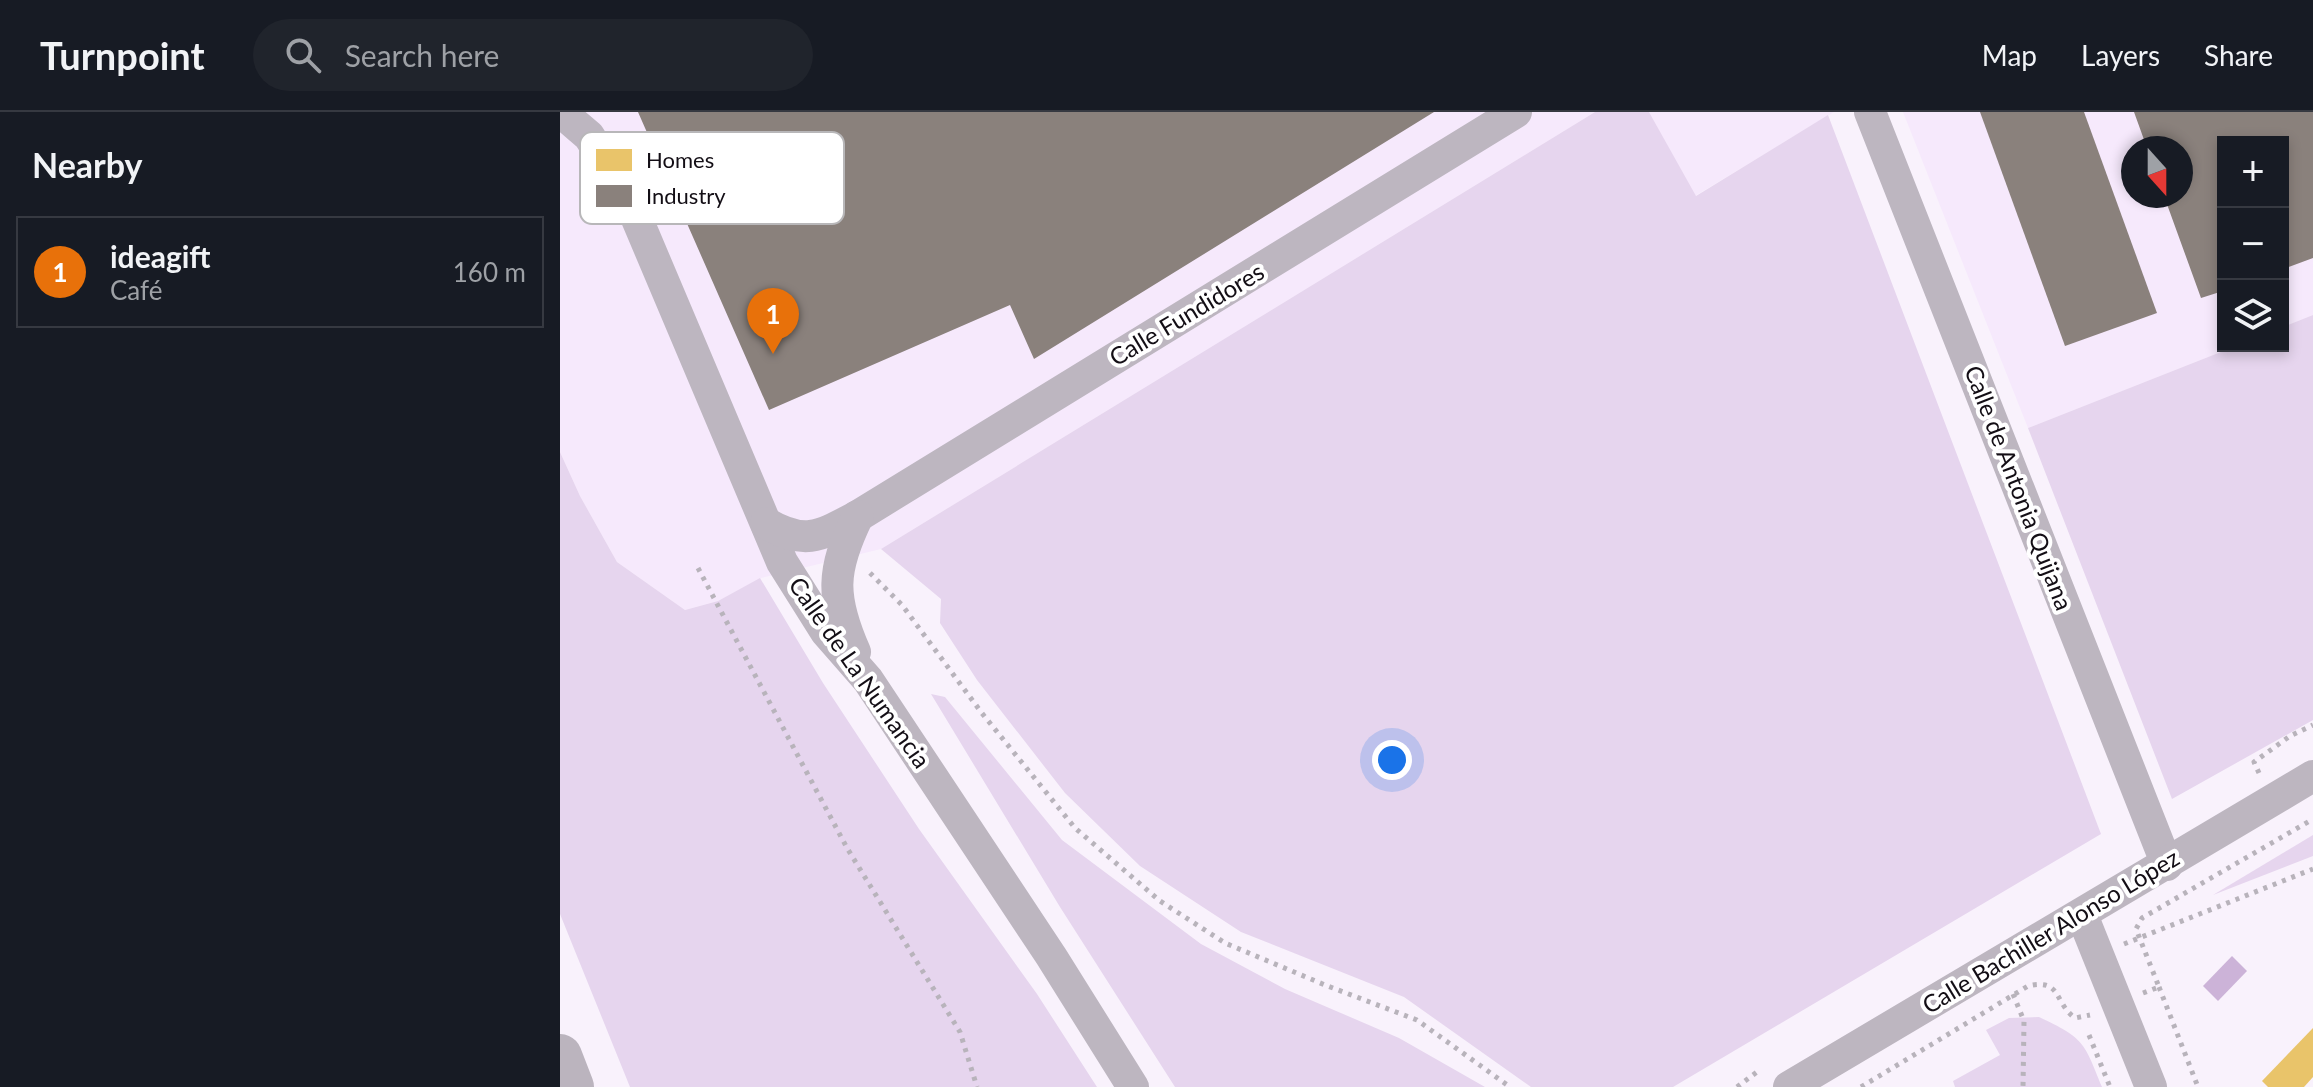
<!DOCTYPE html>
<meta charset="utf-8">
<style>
body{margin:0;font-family:Lato,sans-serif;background:#20242c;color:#f1f3f6}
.controls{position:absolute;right:24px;top:24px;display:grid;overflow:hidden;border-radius:0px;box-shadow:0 4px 12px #0003}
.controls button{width:72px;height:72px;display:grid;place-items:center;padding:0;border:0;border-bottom:2px solid #363941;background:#171b24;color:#f1f3f6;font:40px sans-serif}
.compass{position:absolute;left:1561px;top:24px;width:72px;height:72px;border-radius:50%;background:#171b24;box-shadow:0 4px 12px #0003;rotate:159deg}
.you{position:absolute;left:832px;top:648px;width:28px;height:28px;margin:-20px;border:6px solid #fff;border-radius:50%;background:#1a73e8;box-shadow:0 0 0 12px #1a73e833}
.badge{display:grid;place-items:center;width:52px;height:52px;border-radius:50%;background:#b2b0b5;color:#fff;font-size:26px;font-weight:700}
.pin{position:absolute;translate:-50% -66px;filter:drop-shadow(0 2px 4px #0008)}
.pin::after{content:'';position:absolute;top:42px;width:28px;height:24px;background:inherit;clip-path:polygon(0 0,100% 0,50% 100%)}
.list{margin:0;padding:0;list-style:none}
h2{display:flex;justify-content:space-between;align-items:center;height:104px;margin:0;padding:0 32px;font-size:34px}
h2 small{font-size:26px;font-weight:400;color:#9ea1a6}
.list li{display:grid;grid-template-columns:52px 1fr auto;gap:24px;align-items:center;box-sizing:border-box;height:112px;margin:0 16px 16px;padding:0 16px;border:2px solid #363941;border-radius:0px}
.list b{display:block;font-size:30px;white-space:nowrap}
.list p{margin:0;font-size:26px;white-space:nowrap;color:#9ea1a6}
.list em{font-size:26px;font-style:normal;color:#9ea1a6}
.icon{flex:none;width:44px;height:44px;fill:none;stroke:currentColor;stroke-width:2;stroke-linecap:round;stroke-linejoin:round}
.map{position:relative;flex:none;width:1753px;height:975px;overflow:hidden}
header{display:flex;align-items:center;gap:48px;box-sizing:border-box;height:112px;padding:0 40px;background:#171b24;border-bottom:2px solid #363941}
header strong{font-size:38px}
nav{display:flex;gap:44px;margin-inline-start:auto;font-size:28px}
.search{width:560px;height:72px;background:#20242c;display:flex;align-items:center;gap:20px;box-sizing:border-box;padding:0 28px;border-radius:44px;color:#9ea1a6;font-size:30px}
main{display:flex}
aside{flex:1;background:#171b24}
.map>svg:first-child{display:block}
.built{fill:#f6e9fc;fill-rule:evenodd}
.green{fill:#e6d5ee}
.water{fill:#ccb3d8}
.homes{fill:#e9c46a}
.industry{fill:#8a817c}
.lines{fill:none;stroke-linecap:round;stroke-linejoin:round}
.path{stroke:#b8b3bb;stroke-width:5;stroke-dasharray:4 6;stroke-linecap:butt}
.street{stroke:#bdb6c0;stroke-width:32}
.highway{stroke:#bbb4be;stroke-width:44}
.labels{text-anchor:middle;stroke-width:8;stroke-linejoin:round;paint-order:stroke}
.street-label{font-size:24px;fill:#130e15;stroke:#fff}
.key{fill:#fff;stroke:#b8b7b9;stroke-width:2}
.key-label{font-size:22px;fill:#130e15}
</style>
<header>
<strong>Turnpoint</strong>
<div class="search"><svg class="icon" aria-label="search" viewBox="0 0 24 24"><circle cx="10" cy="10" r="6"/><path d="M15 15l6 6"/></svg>Search here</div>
<nav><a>Map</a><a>Layers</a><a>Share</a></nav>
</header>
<main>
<aside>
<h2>Nearby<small></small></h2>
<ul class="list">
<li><span class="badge" style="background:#e8710a">1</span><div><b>ideagift</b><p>Café</p></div><em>160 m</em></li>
</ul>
</aside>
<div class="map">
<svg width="1753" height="975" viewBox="0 0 1753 975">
<rect width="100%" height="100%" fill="#f9f2fc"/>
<g class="built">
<polygon points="0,0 1035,0 321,437 201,466 158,489 125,498 57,450 20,384 0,340"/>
<polygon points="1089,0 1274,0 1135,84"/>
<path d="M1343,0H1753V203L1723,215V30H1663V234H1676L1468,316ZM1573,36H1621V84H1573Z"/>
</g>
<g class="green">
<polygon points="1035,0 1089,0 1136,84 1268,3 1541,722 1113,975 971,975 844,885 681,820 580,754 505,681 417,568 380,511 381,487 321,437"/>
<polygon points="1753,203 1753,608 1612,687 1468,316 1676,234 1723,234 1723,215"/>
<polygon points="0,340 20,384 57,450 125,498 158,489 200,466 263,571 359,717 477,882 537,975 70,975 0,802"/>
<polygon points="371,582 385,585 502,728 641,832 725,877 839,926 925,975 615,975 500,795"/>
<polygon points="1753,723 1753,744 1653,783"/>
<path d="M1479,905C1524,926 1524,930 1542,975H1395L1393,969L1440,943L1426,918L1449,906Z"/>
</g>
<polygon class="water" points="1672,844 1687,859 1658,889 1643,874"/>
<polygon class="homes" points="1753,916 1753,965 1744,975 1708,975 1702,969"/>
<g class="industry">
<polygon points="78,0 874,0 474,247 450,193 209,298"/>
<polygon points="1420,0 1524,0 1597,201 1505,234"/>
<polygon points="1574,0 1753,0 1753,146 1723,157 1723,30 1663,30 1663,179 1641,186 1604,84 1621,84 1621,36 1587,36"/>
</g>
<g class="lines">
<g class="path">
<polyline points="138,456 287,736 400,920 417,975"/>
<polyline points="310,461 342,493 421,600 515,716 600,789 665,831 765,873 857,908 950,975"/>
<polyline points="1699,661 1694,650 1730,624 1753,613"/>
<polyline points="1564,832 1753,757"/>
<polyline points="1599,875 1638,975"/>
<polyline points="1583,881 1599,875 1576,817 1582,806 1753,707"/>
<polyline points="1453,882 1464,909 1463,975"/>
<polyline points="1529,923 1550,975"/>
<polyline points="1177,975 1201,957"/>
<path d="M1301,975L1468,874C1502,866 1494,891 1515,906L1530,903"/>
</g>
<g class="street">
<polyline points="1,0 29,24 69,88 222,450 266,520 308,568 491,844 573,975"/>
<polyline points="1310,0 1607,753"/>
<path d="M206,411C245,434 260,424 298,404L956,0"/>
<path d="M295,540C271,485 271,459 298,404"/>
<polyline points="1522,803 1591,975"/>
<polyline points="1229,975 1753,664"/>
</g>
<polyline class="highway" points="0,944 12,975"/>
</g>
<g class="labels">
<g class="street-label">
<text transform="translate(627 203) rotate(-31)" y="8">Calle Fundidores</text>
<text transform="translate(1458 376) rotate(69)" y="8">Calle de Antonia Quijana</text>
<text transform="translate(299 561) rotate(55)" y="8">Calle de La Numancia</text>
<text transform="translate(1491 820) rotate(-31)" y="8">Calle Bachiller Alonso López</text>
</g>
</g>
<rect x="20" y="20" width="264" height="92" rx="12" class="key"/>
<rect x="36" y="37" width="36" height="22" fill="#e9c46a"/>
<rect x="36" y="73" width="36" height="22" fill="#8a817c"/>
<g class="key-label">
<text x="86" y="56">Homes</text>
<text x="86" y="92">Industry</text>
</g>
</svg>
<div class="controls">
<button>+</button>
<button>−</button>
<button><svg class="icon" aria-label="layers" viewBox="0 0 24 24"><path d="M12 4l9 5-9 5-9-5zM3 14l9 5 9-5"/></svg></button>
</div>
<svg class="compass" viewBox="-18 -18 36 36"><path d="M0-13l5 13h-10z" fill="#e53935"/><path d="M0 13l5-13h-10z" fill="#9ea1a6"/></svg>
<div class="you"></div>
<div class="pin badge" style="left:213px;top:242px;background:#e8710a">1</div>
</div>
</main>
